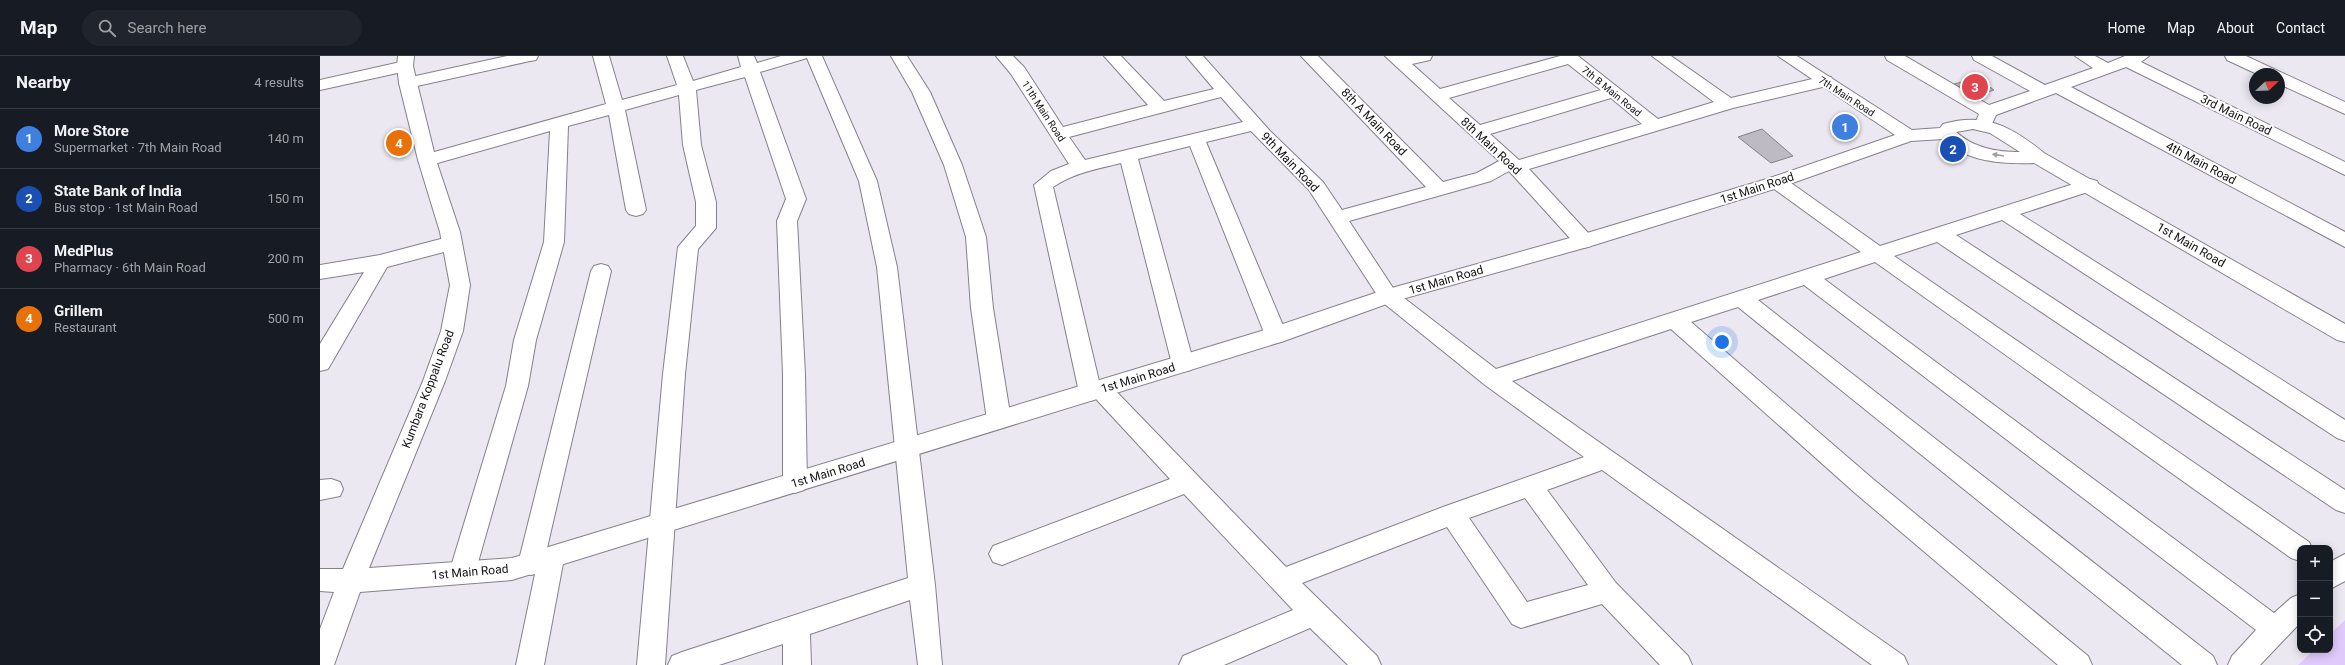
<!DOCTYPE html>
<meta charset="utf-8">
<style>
body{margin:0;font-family:Roboto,sans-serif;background:#20242c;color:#f1f3f6}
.controls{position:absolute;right:12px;bottom:12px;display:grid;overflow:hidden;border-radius:8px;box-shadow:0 2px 10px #0003}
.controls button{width:36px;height:36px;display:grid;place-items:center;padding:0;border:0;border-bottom:1px solid #363941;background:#171b24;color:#f1f3f6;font:20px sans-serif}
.compass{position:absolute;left:1929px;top:12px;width:36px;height:36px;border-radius:50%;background:#171b24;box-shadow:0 2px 10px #0003;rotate:67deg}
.you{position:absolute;left:1402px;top:286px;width:14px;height:14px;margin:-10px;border:3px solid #fff;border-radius:50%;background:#1a73e8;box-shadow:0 0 0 6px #1a73e833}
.badge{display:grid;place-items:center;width:26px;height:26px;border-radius:50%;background:#7c3aed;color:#fff;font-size:13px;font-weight:700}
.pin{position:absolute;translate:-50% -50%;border:2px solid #fff;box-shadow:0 1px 4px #0006}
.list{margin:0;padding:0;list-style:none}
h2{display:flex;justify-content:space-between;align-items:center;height:52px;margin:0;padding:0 16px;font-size:17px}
h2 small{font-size:13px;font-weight:400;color:#9ea1a6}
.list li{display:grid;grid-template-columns:26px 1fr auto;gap:12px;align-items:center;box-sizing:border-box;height:60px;padding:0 16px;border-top:1px solid #363941}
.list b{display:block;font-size:15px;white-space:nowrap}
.list p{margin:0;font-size:13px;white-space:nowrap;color:#9ea1a6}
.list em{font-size:13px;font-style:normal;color:#9ea1a6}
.icon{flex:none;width:22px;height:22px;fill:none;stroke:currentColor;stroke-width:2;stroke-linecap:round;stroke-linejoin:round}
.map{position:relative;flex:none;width:2025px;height:609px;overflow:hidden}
header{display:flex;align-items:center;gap:24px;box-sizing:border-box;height:56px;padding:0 20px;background:#171b24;border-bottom:1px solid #363941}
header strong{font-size:19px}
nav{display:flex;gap:22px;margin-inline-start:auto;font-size:14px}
.search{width:280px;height:36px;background:#20242c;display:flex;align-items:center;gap:10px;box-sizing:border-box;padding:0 14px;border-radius:22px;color:#9ea1a6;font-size:15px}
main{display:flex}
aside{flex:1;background:#171b24}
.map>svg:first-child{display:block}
.green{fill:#e0cafc}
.building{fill:#bebac3;stroke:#85828a}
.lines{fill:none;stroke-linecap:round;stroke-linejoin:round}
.minor-casing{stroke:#85818a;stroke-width:2}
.tertiary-casing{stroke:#85818a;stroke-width:2}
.minor{fill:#fff;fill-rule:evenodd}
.tertiary{fill:#fff;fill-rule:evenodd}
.oneway{fill:#a09fa1}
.labels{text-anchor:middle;stroke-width:4;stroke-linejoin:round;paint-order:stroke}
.far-street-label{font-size:10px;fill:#121013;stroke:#fff}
.street-label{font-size:12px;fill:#121013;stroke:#fff}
</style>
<header>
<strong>Map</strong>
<div class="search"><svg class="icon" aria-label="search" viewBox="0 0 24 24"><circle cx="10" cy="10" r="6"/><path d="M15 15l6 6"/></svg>Search here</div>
<nav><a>Home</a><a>Map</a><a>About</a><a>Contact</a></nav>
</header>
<main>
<aside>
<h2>Nearby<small>4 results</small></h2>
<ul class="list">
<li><span class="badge" style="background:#3f7fe0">1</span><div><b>More Store</b><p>Supermarket · 7th Main Road</p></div><em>140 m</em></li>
<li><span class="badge" style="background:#1a4fb4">2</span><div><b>State Bank of India</b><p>Bus stop · 1st Main Road</p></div><em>150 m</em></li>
<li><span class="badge" style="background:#e0444e">3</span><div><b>MedPlus</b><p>Pharmacy · 6th Main Road</p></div><em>200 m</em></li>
<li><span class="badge" style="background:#e8710a">4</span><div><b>Grillem</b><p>Restaurant</p></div><em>500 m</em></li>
</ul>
</aside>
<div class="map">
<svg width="2025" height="609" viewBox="0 0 2025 609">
<rect width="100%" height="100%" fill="#ece8f2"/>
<polygon class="green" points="2025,564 2025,609 1978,609 1994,594 2010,594 2010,578"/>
<g class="building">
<polygon points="1657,22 1674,34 1655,40 1634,28"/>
<polygon points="1442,73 1473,100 1451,107 1418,81"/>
</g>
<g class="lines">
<g class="minor-casing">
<g id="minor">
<polygon points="187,0 218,0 216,4 210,5 88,32 82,31 79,27 82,23"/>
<polygon points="273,0 289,0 302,44 357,29 347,0 363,0 373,25 421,11 418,0 434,0 437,7 461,0 502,0 557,125 577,211 615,529 622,609 598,609 590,544 490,578 491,609 463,609 463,588 399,609 348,609 352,600 362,596 588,522 557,211 539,125 487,2 440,16 486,143 477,165 485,318 487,427 484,434 475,437 466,434 463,427 463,318 457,165 466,143 425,21 376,34 381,89 396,146 396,172 378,193 365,318 345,609 317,609 343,318 358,191 376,170 376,146 363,89 359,39 305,54 326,154 323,158 316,160 309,158 306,154 289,59 248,70 244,186 216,284 208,330 155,517 151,525 142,528 133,525 129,517 186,330 194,284 224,186 230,75 107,110 100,108 98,104 100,100 286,48"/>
<polygon points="571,0 587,0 610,36 642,109 666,181 673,252 691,364 687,370 679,373 671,370 667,364 651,252 646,181 624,109 592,36"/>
<path d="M676,0H693L704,11L743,71L828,49L784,0H801L844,45L894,33L866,0H883L950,75L1003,126L1022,154L1106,131L981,0H998L1123,126L1157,117L1179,105L1065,0H1112L1110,4L1092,8L1120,33L1240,0H1258L1338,63L1394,46L1332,0H1351L1411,42L1505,20L1511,21L1514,25L1511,29L1413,52L1209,113L1271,180L1274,185L1271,190L1264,192L1257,190L1189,115L1171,125L1029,165L1075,235L1176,313L1541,196L1450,130L1448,126L1450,122L1457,120L1464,122L1560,190L1763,125L1770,123L1777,125L1779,129L1777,133L1700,158L2025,364V385L2017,382L1682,164L1636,179L2025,434V457L2016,454L1617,186L1574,200L1989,486L1992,492H1980V505L1971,502L1555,206L1504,223L1954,557L1971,542L1980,538V567L1940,609H1908L1912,600L1936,574L1484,229L1438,244L1893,600L1897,609H1862L1418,251L1371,266L1553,423L1768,600L1772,609H1738L1535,437L1351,273L1192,325L1584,600L1588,609H1552L1282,414L1227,434L1296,527L1368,600L1372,609H1340L1282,548L1201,572L1192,568L1127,471L982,527L1057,600L1061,609H1028L990,572L904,609H859L863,600L973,554L864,438L682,509L673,506L669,498L673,490L850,423L776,343L770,345L762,342L759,336L714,129L731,115L749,108L691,18ZM1248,8L1281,34L1160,69L1129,42ZM901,41L923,66L765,104L749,81ZM1291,42L1322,68L1199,104L1170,78ZM931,75L989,134L1061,245L1165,329L1264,401L1123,451L966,511L788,327L779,325L733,131C753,117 777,113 801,107L852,308L855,314L863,316L871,314L874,308L818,103L870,90L945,279L948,285L956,287L964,285L967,279L886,86ZM1205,442L1268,529L1207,546L1149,462Z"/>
<polygon points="1565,0 1585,0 1669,49 1710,35 1654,4 1652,0 1672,0 1725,29 1773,12 1755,0 1775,0 1788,7 1805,0 1829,0 1821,6 2025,106 2025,119 1806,11 1751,31 2025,176 2025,191 1736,37 1676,59 1670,72 1658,72 1655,68 1659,58 1567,4"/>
<polygon points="1905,0 1926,0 2025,46 2025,58 1959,28 1959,18 1937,18 1907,4"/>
<polygon points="85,5 91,6 93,10 91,14 0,34 0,24"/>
<polygon points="132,180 139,182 142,187 139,192 67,211 8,313 0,315 0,288 44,216 0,223 0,209 60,199"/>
<polygon points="281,208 288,210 291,215 227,492 231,491 240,494 244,502 224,609 196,609 215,518 211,519 202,516 198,508 271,215 274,210"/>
<polygon points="11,423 20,426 23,433 20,440 0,444 0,424"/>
<polygon points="2025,498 2025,525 2010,533 2010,506"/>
</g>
</g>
<g class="tertiary-casing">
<path id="tertiary" d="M78,0H94L93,10L97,27L116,104L140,176L150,229L143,275L125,325L49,512L192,502L948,273L1061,235L1257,180L1450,122L1575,79L1458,0H1477L1592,74L1620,72L1623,68C1665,56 1691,70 1724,97L2025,268V286L2017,284L1714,107C1682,108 1646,106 1623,83L1591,85L1464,130L1271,190L1075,245L964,285L192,524L40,536L14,609H0V573L14,536L0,535V513H23L103,325L121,275L130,229L120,176L98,104L79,27L77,10ZM1653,73L1670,77L1700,96C1676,96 1654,92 1636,76Z"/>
</g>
<use href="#minor" class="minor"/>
<use href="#tertiary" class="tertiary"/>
</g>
<defs><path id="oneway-solid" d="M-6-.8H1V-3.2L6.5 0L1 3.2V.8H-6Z"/></defs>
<use class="oneway" href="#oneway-solid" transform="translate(1678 99) rotate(-171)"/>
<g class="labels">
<g class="far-street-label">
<text transform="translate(1292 35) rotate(39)" y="4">7th B Main Road</text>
<text transform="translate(1527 40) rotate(33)" y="4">7th Main Road</text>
<text transform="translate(724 55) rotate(57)" y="4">11th Main Road</text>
</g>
<g class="street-label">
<text transform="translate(1916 59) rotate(26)" y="4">3rd Main Road</text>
<text transform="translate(1054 66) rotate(46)" y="4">8th A Main Road</text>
<text transform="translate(1171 90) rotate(43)" y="4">8th Main Road</text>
<text transform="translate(970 106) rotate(46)" y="4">9th Main Road</text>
<text transform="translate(1881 107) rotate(28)" y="4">4th Main Road</text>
<text transform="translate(1437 132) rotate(-18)" y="4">1st Main Road</text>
<text transform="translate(1871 189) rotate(30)" y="4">1st Main Road</text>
<text transform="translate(1126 224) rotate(-16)" y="4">1st Main Road</text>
<text transform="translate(818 322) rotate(-17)" y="4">1st Main Road</text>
<text transform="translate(108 333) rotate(-69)" y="4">Kumbara Koppalu Road</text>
<text transform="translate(508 417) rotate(-17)" y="4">1st Main Road</text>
<text transform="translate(150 516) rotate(-5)" y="4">1st Main Road</text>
</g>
</g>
</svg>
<div class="controls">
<button>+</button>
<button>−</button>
<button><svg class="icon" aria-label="locate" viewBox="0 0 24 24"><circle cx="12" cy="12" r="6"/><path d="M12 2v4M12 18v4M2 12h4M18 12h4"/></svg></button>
</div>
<svg class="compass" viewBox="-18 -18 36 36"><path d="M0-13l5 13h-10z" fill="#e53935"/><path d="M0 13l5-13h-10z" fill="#9ea1a6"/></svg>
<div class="you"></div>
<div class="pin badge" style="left:1525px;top:71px;background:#3f7fe0">1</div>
<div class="pin badge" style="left:1633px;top:93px;background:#1a4fb4">2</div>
<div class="pin badge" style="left:1655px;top:31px;background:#e0444e">3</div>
<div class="pin badge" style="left:79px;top:87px;background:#e8710a">4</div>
</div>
</main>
